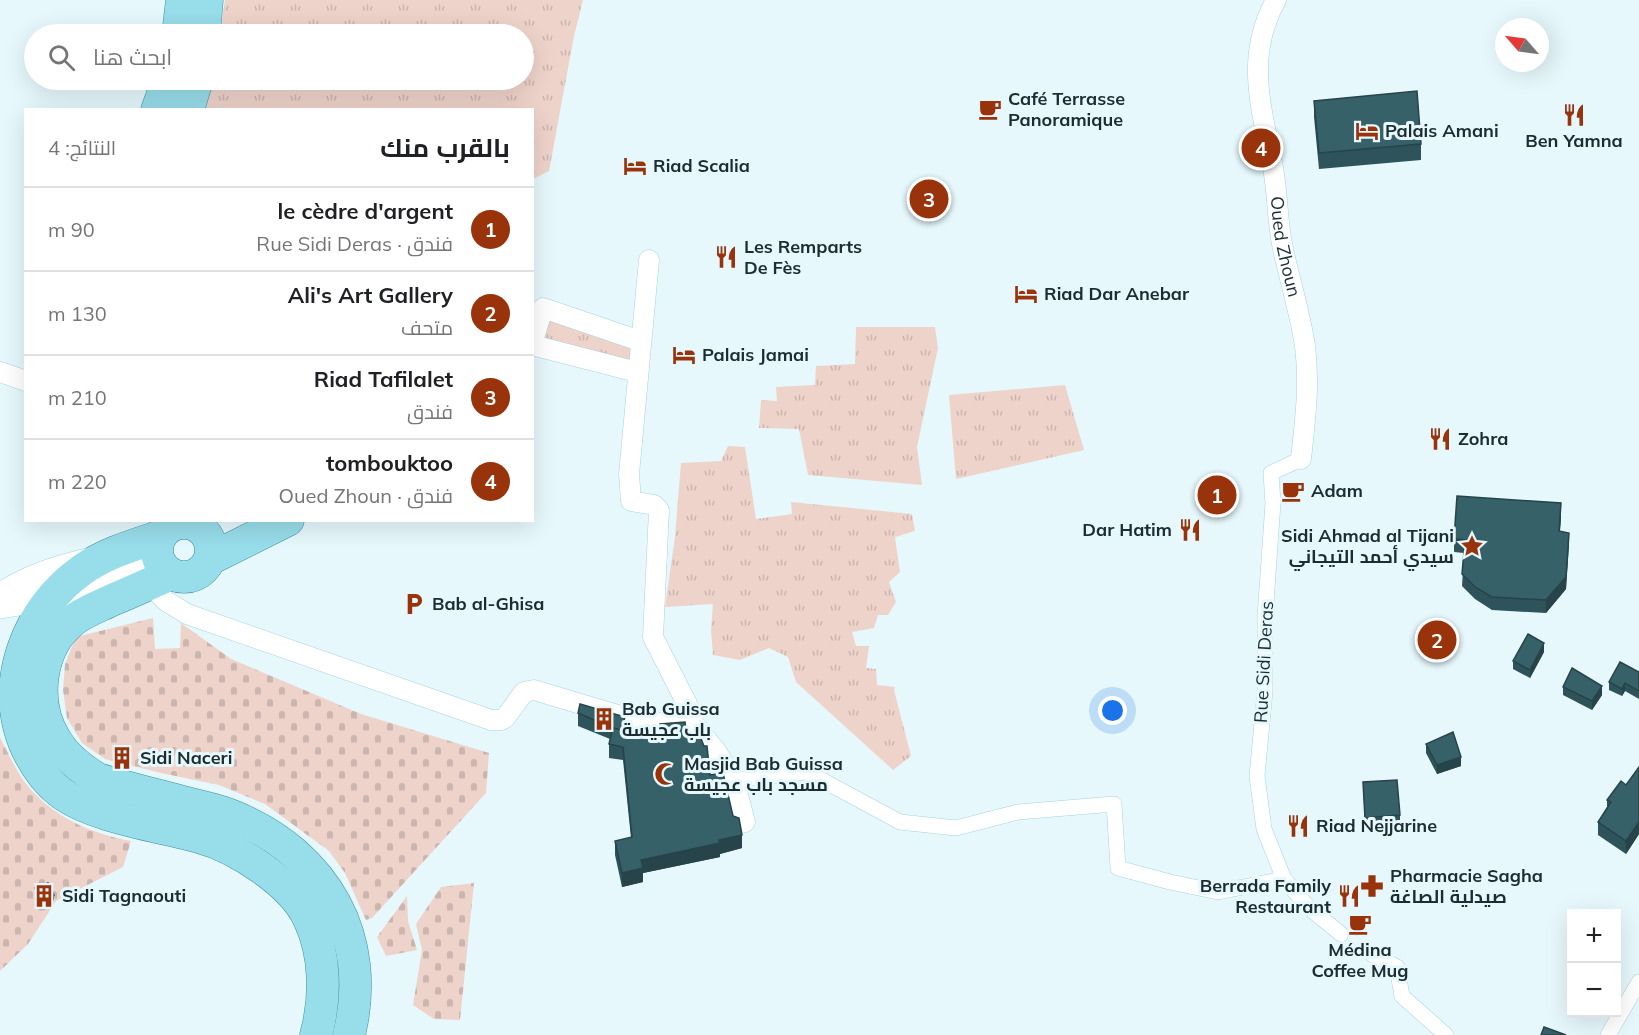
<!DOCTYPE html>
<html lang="ar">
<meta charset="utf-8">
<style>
body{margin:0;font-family:Mulish,Cairo,sans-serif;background:#f2f2f2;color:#202124;direction:rtl}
.controls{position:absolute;right:18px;bottom:18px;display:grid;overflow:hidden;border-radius:0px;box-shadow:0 6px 24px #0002}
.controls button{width:54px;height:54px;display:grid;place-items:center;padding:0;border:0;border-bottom:2px solid #e0e0e0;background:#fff;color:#202124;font:30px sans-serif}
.compass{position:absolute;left:1495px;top:18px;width:54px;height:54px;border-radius:50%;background:#fff;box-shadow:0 6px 24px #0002;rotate:298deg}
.you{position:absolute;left:1113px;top:711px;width:21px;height:21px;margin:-15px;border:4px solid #fff;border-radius:50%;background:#1a73e8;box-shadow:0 0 0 9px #1a73e833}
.badge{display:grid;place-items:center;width:39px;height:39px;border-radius:50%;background:#99330c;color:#fff;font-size:20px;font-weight:700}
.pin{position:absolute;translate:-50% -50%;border:3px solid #fff;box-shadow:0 2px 6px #0006}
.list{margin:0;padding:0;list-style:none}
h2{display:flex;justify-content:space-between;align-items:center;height:78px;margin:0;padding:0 24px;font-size:26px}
h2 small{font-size:20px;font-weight:400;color:#757577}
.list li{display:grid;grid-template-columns:39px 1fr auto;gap:18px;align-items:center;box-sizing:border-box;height:84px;padding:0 24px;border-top:2px solid #e0e0e0}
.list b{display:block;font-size:22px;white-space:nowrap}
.list p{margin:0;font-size:20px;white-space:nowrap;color:#757577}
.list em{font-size:20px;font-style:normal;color:#757577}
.icon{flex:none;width:33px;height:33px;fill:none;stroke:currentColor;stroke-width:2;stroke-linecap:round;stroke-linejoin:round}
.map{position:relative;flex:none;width:1639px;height:1035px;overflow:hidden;direction:ltr}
.search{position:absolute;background:#fff;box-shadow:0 6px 24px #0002;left:24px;top:24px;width:510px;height:66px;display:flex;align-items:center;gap:15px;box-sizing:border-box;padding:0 21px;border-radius:33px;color:#757577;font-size:22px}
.panel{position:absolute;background:#fff;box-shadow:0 6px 24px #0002;left:24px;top:108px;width:510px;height:414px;border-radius:0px;direction:rtl}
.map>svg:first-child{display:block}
.cemetery{fill:url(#cemetery-stones)}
.park{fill:url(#park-tufts)}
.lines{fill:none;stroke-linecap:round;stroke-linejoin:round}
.pedestrian-casing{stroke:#a6d3dd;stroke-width:16}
.minor-casing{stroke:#a6d3dd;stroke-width:21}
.secondary-casing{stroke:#a6d3dd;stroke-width:28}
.primary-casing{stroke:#4090a0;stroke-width:33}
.pedestrian{stroke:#fff;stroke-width:15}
.minor{stroke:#fff;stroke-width:20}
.secondary{stroke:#fff;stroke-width:27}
.primary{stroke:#98ddea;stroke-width:32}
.wall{fill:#2e535a}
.shaded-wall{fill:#26444a}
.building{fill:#366169;stroke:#26444a;stroke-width:1.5}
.labels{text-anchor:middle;stroke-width:6;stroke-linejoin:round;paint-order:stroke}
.poi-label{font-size:18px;font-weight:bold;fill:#1b2d31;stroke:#e6f8fc;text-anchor:start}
.street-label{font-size:18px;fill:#1b2d31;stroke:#e6f8fc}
</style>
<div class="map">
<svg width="1639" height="1035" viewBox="0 0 1639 1035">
<defs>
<pattern id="cemetery-stones" width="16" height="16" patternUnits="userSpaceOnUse" patternTransform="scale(1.5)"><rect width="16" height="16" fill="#eed3ca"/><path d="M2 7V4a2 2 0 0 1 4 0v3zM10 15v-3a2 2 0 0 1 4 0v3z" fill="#ccb5ae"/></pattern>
<pattern id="park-tufts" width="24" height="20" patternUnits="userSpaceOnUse" patternTransform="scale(1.5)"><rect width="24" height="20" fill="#eed3ca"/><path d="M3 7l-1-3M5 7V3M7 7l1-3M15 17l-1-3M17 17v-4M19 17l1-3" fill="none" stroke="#ccb5ae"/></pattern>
</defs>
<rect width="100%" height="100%" fill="#e6f8fc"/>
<g class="cemetery">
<polygon points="153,618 155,649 180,648 181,623 231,659 361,714 489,753 486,793 372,918 366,920 345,873 329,851 265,804 219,785 161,773 105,759 82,743 67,718 63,690 65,664 76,637"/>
<path d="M0,737C8,753 16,771 27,785C53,817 92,834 131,841L123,867L56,901L28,944L0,971Z"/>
<polygon points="474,883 460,1020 434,1019 413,1005 422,950 416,924 441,887"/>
<polygon points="407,896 408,921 417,950 386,956 377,937"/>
</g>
<g class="park">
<polygon points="225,0 583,0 574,36 549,171 533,179 532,110 205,110 211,80 524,80 524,34 220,34"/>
<polygon points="544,308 647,342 645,372 534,343"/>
<polygon points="856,327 935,327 938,348 917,447 922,485 808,475 799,429 759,428 761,400 777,401 776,387 815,385 816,366 855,364"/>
<polygon points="1065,385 1084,450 956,479 949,395"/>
<polygon points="728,446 745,447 756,519 792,514 791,502 912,514 915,531 895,537 900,572 889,582 896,602 888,615 878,615 874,628 852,632 856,646 869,646 866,668 876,669 877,685 895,687 894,690 911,756 893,770 796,682 788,657 769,648 740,660 713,655 711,630 713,604 665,607 675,537 681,463 721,461"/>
</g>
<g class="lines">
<g class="pedestrian-casing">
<g id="pedestrian">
<polyline points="1301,459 1271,473 1273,503 1265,617 1265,691 1257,776 1264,829 1284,879 1309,908 1341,934"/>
<polyline points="734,780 807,772 900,822 956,828 1018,812 1114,804 1118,868 1170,882 1218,892 1284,879"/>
<polyline points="1373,955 1397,967 1402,996 1446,1035"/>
<polyline points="1608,1035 1639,982"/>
</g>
</g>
<g class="minor-casing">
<g id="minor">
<path id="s1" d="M1276,0C1244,58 1262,108 1273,168C1278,194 1277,222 1283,249C1290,281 1300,313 1305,346C1310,385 1305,421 1301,459"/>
<polyline points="649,260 629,474 631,501 654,505 659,510 653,637 687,704 691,720 716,751 734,780 745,822"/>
<polyline points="532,344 543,308 640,341"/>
<polyline points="532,345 637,372"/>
<polyline points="0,372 26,381"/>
<polyline points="149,584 166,601 187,614 491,720 501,720 505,718 524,692 534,690 641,722 666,723 691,720"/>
</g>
</g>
<g class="secondary-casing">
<g id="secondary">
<path d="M0,597C30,577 61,568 96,560"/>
<polyline points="0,605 81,592 162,566"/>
</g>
</g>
<g class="primary-casing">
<g id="primary">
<polyline points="178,34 182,0"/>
<polyline points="204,34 207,0"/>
<polyline points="157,110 168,80"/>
<polyline points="188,110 197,80"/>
<circle cx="184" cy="550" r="27"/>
<path d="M161,536C134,545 106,553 82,570C28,609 0,679 24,742C32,761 44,780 61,793C93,817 159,826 199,837C236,847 293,883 309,919C326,955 326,998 316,1035"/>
<polyline points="210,559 288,520"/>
<path d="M171,574C151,583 132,592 112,600C100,606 86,611 75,619C39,646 32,701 55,739C65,756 81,769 98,779C128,788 157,795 187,803C203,807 220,810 235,817C326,855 373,938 349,1035"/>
</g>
</g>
<use href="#pedestrian" class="pedestrian"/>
<use href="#minor" class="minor"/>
<use href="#secondary" class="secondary"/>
<use href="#primary" class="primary"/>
</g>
<g class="wall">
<polygon points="1314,101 1421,144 1421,160 1319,169 1314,117"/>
<polygon points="1561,516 1560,531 1569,545 1566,589 1546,613 1492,610 1475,599 1462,586 1464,553 1454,552 1454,539"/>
<polygon points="1544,652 1530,678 1513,669 1513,661"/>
<polygon points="1639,672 1639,699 1625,691 1622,696 1609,690 1609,682"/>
<polygon points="1563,687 1602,695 1592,710 1563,695"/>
<polygon points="578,713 625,730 625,731 658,739 687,737 710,775 733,816 742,848 720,854 720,857 643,873 643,882 622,887 615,855 615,841 631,838 623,760 609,758 609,744 610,739 578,726"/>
<polygon points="1426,744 1461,766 1437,774 1426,753"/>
<polygon points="1639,767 1639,834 1626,854 1598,835 1598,822 1607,808 1607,800 1626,785"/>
<polygon points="1363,782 1400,815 1400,824 1365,826"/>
<polygon points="35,888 54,900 40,905 35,893"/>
</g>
<g class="shaded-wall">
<polygon points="1561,503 1561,516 1559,544 1559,531"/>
<polygon points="1569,533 1566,589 1546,613 1546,600"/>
<polygon points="1544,643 1544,652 1530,678 1530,670"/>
<polygon points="1625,683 1625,691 1622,696 1622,689"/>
<polygon points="1602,686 1602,695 1592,710 1592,701"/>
<polygon points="625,717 625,730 621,744 621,731"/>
<polygon points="1461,757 1461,766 1437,774 1437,765"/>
<polygon points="1639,822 1639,834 1626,854 1626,841"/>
<polygon points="742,835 742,848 720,854 720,857 643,873 643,882 622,887 622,873 641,860"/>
<polygon points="54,895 54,900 40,905 40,901"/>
</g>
<g class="building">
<polygon points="1417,91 1421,144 1319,153 1314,101"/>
<polygon points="1457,496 1561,503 1559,531 1569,533 1566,577 1546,600 1492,597 1475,587 1462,574 1465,540 1454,539"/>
<polygon points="1528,634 1544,643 1530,670 1513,661"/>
<polygon points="1620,662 1639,672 1639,691 1625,683 1622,689 1609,682"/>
<polygon points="1572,668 1602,686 1592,701 1563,687"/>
<polygon points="580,704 625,717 621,730 615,729 578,713"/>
<polygon points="685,722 687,737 700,736 704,746 707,746 710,775 723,773 733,816 739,818 742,835 719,840 720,843 641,860 643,868 622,873 615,841 632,837 623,747 609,744 613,728 658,739 660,724"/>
<polygon points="1453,732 1461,757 1437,765 1426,744"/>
<polygon points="1639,767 1639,822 1626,841 1598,822 1611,802 1607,800 1621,781 1626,785"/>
<polygon points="1397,780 1400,815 1365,818 1363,782"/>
<polygon points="48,883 54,895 40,901 35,888"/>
<polygon points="1544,1027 1566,1035 1541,1035"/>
</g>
<defs>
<g id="cafe-bare" transform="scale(1.8)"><path d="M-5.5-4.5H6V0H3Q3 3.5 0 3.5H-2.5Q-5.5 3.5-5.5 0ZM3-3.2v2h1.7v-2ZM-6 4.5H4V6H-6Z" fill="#99330c" stroke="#e6f8fc" stroke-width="2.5" paint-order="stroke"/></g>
<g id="restaurant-bare" transform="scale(1.8)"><path d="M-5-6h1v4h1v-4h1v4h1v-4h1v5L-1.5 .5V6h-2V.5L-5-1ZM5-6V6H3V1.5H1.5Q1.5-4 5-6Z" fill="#99330c" stroke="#e6f8fc" stroke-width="2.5" paint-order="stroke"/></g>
<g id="hotel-bare" transform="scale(1.8)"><path d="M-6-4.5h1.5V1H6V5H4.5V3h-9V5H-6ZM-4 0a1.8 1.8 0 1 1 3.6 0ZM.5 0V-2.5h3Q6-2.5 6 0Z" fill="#99330c" stroke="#e6f8fc" stroke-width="2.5" paint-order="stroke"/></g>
<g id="sight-bare" transform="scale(1.8)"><path d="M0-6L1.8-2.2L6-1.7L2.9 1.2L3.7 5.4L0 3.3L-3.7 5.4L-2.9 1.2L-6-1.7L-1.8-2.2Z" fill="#99330c" stroke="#e6f8fc" stroke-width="2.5" paint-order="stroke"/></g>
<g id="parking-bare" transform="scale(1.8)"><path d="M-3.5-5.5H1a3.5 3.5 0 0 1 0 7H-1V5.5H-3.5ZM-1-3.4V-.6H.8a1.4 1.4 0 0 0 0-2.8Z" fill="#99330c" stroke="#e6f8fc" stroke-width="2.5" paint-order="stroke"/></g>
<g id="building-bare" transform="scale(1.8)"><path d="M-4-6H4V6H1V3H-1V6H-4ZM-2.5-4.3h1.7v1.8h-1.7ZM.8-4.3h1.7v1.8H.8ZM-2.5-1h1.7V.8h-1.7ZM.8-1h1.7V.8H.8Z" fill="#99330c" stroke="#e6f8fc" stroke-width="2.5" paint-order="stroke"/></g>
<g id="mosque-bare" transform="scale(1.8)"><path d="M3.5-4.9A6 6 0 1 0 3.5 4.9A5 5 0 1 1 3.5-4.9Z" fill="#99330c" stroke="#e6f8fc" stroke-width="2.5" paint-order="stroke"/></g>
<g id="pharmacy-bare" transform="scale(1.8)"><path d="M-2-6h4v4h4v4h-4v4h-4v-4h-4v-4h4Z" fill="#99330c" stroke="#e6f8fc" stroke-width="2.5" paint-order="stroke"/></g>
</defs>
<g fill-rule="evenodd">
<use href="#cafe-bare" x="990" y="109"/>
<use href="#restaurant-bare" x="1574" y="115"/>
<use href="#hotel-bare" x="1367" y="131"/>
<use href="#hotel-bare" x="635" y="166"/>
<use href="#restaurant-bare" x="726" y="257"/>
<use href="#hotel-bare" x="1026" y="294"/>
<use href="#hotel-bare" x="684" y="355"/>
<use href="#restaurant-bare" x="1440" y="439"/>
<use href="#cafe-bare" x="1293" y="491"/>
<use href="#restaurant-bare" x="1190" y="530"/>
<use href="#sight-bare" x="1472" y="546"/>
<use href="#parking-bare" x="414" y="604"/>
<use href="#building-bare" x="604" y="719"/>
<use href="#building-bare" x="122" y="758"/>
<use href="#mosque-bare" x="666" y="774"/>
<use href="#restaurant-bare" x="1298" y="826"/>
<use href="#pharmacy-bare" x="1372" y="886"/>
<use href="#building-bare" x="44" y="896"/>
<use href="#restaurant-bare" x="1349" y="896"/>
<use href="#cafe-bare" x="1360" y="924"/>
</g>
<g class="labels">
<g class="poi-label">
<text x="1008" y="105">Café Terrasse<tspan x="1008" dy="21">Panoramique</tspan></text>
<text x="1385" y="137">Palais Amani</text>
<text x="1574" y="147" text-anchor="middle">Ben Yamna</text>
<text x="653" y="172">Riad Scalia</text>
<text x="744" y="253">Les Remparts<tspan x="744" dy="21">De Fès</tspan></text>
<text x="1044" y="300">Riad Dar Anebar</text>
<text x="702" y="361">Palais Jamai</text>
<text x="1458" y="445">Zohra</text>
<text x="1311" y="497">Adam</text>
<text x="1172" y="536" text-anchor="end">Dar Hatim</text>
<text x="1454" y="542" text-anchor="end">Sidi Ahmad al Tijani<tspan x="1454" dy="21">سيدي أحمد التيجاني</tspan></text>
<text x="432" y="610">Bab al-Ghisa</text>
<text x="622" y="715">Bab Guissa<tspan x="622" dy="21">باب عجيسة</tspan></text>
<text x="140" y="764">Sidi Naceri</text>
<text x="684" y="770">Masjid Bab Guissa<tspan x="684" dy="21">مسجد باب عجيسة</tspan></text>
<text x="1316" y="832">Riad Nejjarine</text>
<text x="1390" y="882">Pharmacie Sagha<tspan x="1390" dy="21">صيدلية الصاغة</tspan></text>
<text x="1331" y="892" text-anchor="end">Berrada Family<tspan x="1331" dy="21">Restaurant</tspan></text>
<text x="62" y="902">Sidi Tagnaouti</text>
<text x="1360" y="956" text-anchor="middle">Médina<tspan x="1360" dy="21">Coffee Mug</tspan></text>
</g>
<g class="street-label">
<text dy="6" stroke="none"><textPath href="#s1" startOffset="252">Oued Zhoun</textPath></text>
<text transform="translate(1264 662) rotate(-87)" y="6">Rue Sidi Deras</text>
</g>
</g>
</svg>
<div class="controls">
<button>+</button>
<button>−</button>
</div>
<svg class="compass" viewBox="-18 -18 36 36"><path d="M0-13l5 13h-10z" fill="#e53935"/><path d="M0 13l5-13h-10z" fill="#757577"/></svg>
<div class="you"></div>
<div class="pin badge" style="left:1217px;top:495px">1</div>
<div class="pin badge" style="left:1437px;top:640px">2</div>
<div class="pin badge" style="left:929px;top:199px">3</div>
<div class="pin badge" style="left:1261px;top:148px">4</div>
<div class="search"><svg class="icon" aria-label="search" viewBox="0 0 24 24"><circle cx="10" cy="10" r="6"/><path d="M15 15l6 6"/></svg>ابحث هنا</div>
<section class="panel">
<h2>بالقرب منك<small>النتائج: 4</small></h2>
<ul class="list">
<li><span class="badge">1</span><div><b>le cèdre d'argent</b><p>فندق · Rue Sidi Deras</p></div><em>90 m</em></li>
<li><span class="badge">2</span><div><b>Ali's Art Gallery</b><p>متحف</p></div><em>130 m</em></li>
<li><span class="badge">3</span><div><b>Riad Tafilalet</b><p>فندق</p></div><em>210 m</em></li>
<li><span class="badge">4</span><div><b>tombouktoo</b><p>فندق · Oued Zhoun</p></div><em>220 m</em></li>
</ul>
</section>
</div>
